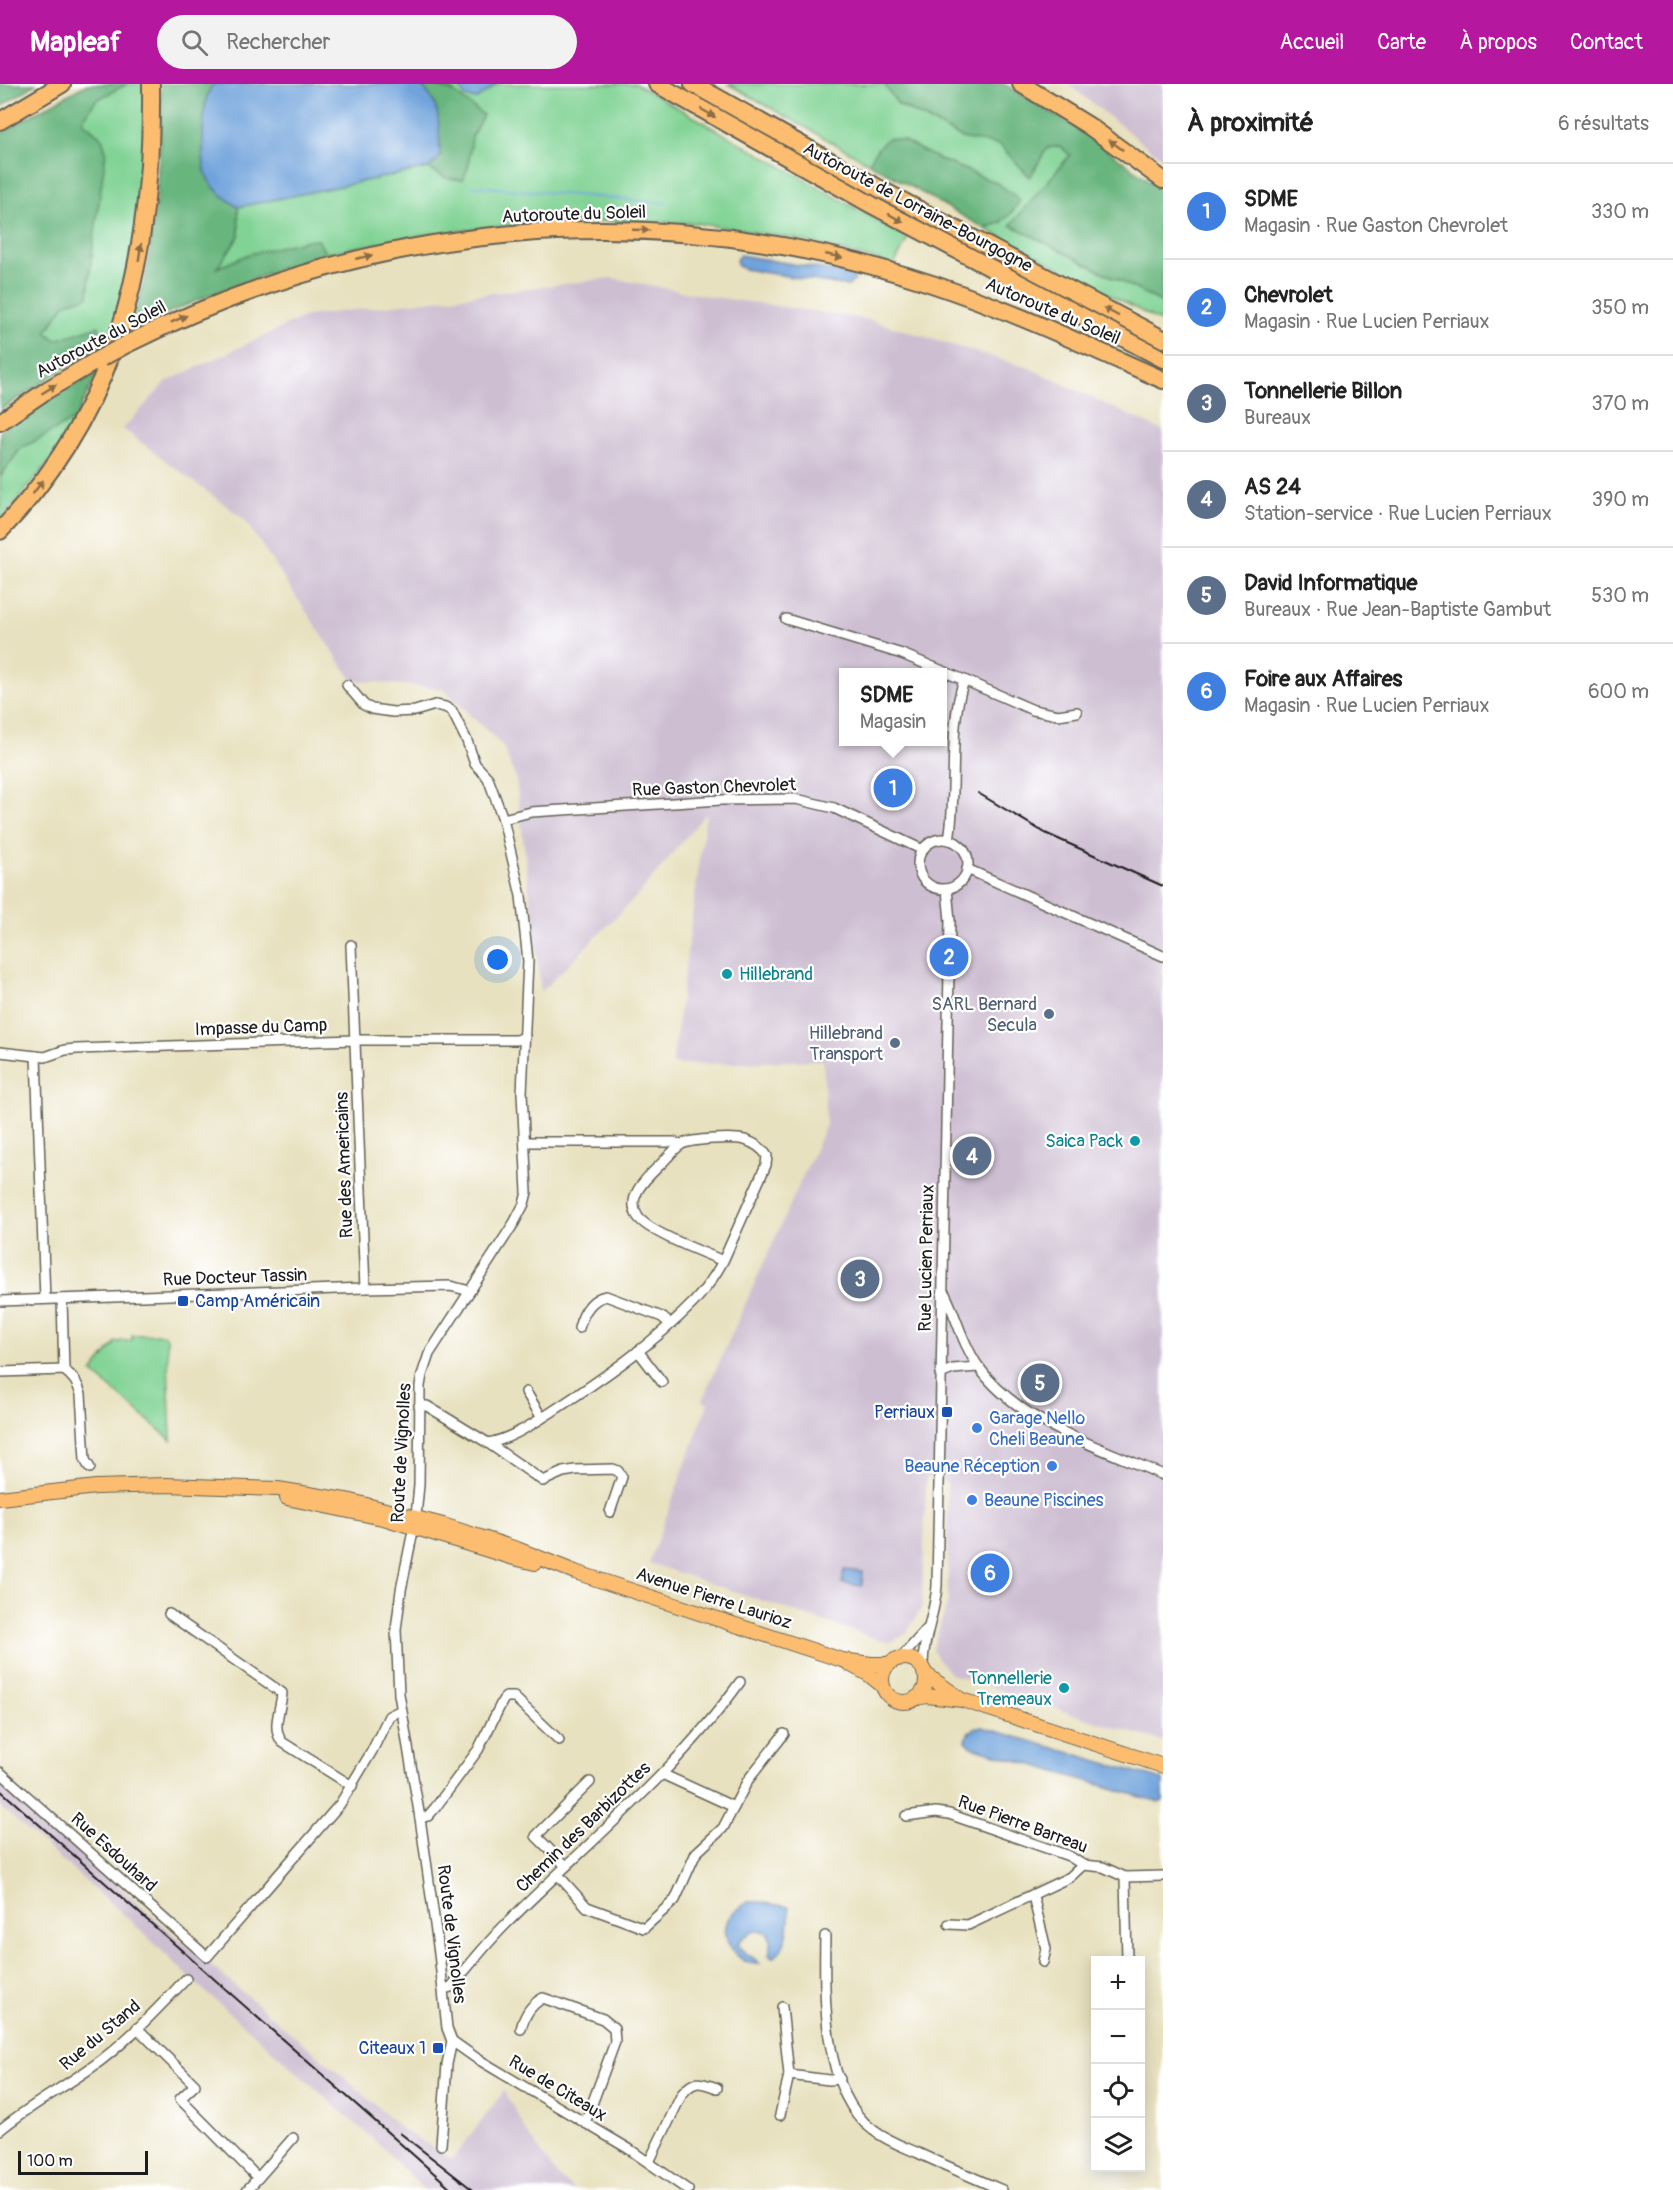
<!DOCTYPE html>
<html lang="fr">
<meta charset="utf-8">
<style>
body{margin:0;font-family:Pangolin,sans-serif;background:#f2f2f2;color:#222}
.controls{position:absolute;right:18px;bottom:18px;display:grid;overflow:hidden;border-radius:0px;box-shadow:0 3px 15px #0003}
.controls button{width:54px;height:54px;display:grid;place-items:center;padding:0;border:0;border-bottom:2px solid #e0e0e0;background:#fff;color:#222;font:30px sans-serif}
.scale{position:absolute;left:18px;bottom:15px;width:130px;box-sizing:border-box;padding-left:6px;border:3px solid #1c1c1c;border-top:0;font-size:16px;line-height:21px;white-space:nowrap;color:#1c1c1c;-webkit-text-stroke:4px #fff;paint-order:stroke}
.you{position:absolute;left:498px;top:876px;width:21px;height:21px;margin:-15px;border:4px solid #fff;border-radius:50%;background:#1a73e8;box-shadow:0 0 0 9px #1a73e833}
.badge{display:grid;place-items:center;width:39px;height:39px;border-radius:50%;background:#b5179e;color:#fff;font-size:20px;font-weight:700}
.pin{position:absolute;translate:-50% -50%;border:3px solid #fff;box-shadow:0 2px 6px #0006}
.popup{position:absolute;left:839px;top:584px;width:108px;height:78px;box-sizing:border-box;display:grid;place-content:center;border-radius:0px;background:#fff;filter:drop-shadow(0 2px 4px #0005);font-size:20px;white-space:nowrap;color:#767676}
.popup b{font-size:22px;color:#222}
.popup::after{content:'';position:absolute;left:50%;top:100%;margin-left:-12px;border:12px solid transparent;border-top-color:#fff}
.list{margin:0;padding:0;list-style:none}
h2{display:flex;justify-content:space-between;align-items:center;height:78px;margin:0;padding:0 24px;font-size:26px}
h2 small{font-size:20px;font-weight:400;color:#767676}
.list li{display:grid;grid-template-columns:39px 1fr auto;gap:18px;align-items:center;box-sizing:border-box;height:96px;padding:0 24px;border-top:2px solid #e0e0e0}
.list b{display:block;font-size:22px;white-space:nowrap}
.list p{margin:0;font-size:20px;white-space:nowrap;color:#767676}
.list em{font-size:20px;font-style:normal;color:#767676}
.icon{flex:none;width:33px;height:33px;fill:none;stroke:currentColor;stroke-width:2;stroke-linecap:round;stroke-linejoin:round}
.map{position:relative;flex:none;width:1163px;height:2106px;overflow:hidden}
header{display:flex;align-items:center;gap:36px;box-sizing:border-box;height:84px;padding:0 30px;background:#b5179e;color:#fff}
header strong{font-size:28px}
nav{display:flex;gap:33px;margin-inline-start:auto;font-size:21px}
.search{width:420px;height:54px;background:#f2f2f2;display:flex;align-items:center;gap:15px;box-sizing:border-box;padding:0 21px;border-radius:33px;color:#767676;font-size:22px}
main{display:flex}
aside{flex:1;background:#fff}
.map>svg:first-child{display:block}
.industrial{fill:#cdbed2;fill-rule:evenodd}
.green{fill:#80d394;stroke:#4e7858;stroke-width:1.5}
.forest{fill:#68b57e;stroke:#42684d;stroke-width:1.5}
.water{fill:#6fa2db;stroke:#465f7c;stroke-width:1.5}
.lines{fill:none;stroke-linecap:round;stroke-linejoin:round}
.stream{stroke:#6fa2db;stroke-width:2}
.minor-casing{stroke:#636155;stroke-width:12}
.primary-casing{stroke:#636155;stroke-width:16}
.motorway-casing{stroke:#636155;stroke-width:20}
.minor{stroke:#fff;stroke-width:9}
.primary{stroke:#fcbd6f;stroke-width:14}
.motorway{stroke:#fcbd6f;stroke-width:16}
.rail{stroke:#1c1c1c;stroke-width:2}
.motorway-bridge-casing{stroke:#636155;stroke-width:20;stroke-linecap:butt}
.motorway-bridge{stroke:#fcbd6f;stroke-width:16}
.oneway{fill:#8c6c46}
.culture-dot{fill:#0f9aa8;stroke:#fff;stroke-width:2}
.service-dot{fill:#5c6f8a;stroke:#fff;stroke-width:2}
.transit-dot{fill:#1a4fb4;stroke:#fff;stroke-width:2}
.shop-dot{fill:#3f7fe0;stroke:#fff;stroke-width:2}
.labels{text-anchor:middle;stroke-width:4.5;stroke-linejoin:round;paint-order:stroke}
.street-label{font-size:18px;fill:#1c1c1c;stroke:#fff}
.culture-label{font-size:18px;fill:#0d838f;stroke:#fff;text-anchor:end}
.service-label{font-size:18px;fill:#4e5e75;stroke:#fff;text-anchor:end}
.transit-label{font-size:18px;fill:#164399;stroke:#fff;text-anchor:end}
.shop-label{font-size:18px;fill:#366cbe;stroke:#fff;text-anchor:start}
</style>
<header>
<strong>Mapleaf</strong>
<div class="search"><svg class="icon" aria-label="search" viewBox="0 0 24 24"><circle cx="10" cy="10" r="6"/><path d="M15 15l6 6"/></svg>Rechercher</div>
<nav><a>Accueil</a><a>Carte</a><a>À propos</a><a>Contact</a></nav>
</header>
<main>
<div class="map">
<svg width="1163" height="2106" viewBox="0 0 1163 2106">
<rect width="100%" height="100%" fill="#fff"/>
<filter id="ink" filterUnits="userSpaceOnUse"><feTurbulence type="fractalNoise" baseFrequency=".0167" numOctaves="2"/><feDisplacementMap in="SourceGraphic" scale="12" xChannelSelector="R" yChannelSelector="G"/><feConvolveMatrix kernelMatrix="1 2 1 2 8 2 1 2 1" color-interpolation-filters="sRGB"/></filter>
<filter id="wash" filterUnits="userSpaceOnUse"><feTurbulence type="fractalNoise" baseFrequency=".008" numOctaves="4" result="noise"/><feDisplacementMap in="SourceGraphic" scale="24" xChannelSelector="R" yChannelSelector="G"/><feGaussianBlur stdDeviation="1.35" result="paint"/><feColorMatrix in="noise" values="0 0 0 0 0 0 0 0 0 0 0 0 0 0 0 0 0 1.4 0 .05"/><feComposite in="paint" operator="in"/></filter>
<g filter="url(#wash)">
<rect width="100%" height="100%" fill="#e8e1bf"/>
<g class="industrial">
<polygon points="1068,0 1163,0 1163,75"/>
<path d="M611,194L701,211L866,235L1029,284L1163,347V1657L1122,1646L950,1590L932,1566L948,1517L947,1399L926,1393L922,1523L905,1551L889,1559L649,1479L708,1319L702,1316L826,1041L823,976L672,981L706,729L640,809L541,908L516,695L503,662L443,605L352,596L244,435L123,345L166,298L306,232ZM844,588H942V658H844Z"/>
<polygon points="0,1696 159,1838 352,2000 403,2046 452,2075 504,2007 528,2050 557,2091 574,2106 424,2106 383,2064 192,1896 132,1838 0,1722"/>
</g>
<g class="green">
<polygon points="127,0 145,0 145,41 134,161 113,250 103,259 98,243 56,256 46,248 66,219 88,212 102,54 82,37 96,16"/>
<polygon points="436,0 636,0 908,154 894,181 797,155 696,139 609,137 522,140 429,150 325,169 318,156 216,185 239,152 238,123 428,84 446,94 468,84 472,52 483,31 452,7 436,2"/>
<polygon points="728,0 884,0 898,21 962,54 1000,61 1030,93 1047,64 1060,62 1070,71 1011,141 1163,219 1163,239 984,144 1002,139 997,99 936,74 902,56 877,65 869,79"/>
<polygon points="75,335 57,368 0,437 0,393 20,365"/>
<polygon points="163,1250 167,1254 171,1356 92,1288 116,1258 132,1256 132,1251"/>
</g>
<g class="forest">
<polygon points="0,0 36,0 0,23"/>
<polygon points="87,0 127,0 96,16 82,37 102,54 106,67 90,184 88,213 66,219 46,248 56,256 99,242 103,259 0,326 0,51 21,37"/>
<path d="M161,0H215C213,1 210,6 209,7C203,20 201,77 206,90C212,104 227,115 238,123L239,152L217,184L249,170L308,156H318L325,169L210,211L130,245L146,191L156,121L161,39Z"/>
<path d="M418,0H436V2L452,7L483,31L472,52L468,84L463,96L446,94L428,84L435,79C439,51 445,18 418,0Z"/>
<polygon points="884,0 1004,0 1082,47 1163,107 1163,219 1011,141 1070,71 1060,62 1047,64 1030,93 1000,61 962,54 898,20"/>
<path d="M888,54L902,56L936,74L997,99L1020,116C1011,133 1002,139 984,144L869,79L877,65Z"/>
<polygon points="98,288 75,335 20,365 0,393 0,348 33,323"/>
</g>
<g class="water">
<path d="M215,0H418C443,17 439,46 440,73L428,84L238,123C227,115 211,105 206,90C201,74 202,23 209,7C210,5 213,1 215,0Z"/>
<polygon points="459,0 497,0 477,15 465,13"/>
<polygon points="740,171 838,188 852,192 855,196 848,202 841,201 744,185 738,182 736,176"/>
<polygon points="844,1486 863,1488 862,1502 842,1499"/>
<polygon points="976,1643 983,1643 1163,1696 1163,1717 1158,1718 972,1663 966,1657 968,1650"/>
<path d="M747,1818H760L789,1823C790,1839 788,1866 772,1874L769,1871C770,1866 772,1861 771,1856C765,1838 746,1850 738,1859C741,1870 754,1872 760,1880C738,1883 717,1853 729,1834C732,1828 742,1823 747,1818Z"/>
</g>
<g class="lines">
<polyline class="stream" points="473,102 666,119"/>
</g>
</g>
<g filter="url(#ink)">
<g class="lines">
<g class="minor-casing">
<g id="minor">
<path d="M786,535L902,570L964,596C947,647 958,703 949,756"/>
<polyline points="964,596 1033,626 1058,631 1077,628"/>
<polyline points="347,601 364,621 372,625 393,628 415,627 435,621 445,623 452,627 467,657 475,680 488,694 503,735"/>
<circle cx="943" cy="780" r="25"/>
<polyline points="967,785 1163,872"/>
<polyline points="351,861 365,1204"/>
<polyline points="0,968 45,973 65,966 77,965 355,956 517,956 525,953"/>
<polyline points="36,972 45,1215"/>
<polyline points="526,1058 674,1058 680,1061"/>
<path d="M942,1210H945C957,1234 962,1259 978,1282C1019,1340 1100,1363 1163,1391"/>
<polyline points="62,1215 64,1286"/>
<polyline points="0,1217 365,1204 450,1202 470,1207"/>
<path d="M579,1244C583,1229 590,1215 606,1212L662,1233L670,1240"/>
<polyline points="638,1267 662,1298"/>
<path d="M0,1288L64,1286C74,1293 77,1299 81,1310L85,1376L90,1384"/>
<polyline points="940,1290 953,1285 978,1283"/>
<polyline points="526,1308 542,1334"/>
<polyline points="419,1322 427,1322 488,1359 543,1397 563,1388 575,1386 613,1385 618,1387 622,1393 610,1428"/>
<path d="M488,1359C511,1355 534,1339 553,1327C602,1295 653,1260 694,1218C705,1206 715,1192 723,1177L766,1081L767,1072C763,1065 754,1059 745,1056C733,1053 693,1055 682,1060C674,1065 668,1073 662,1079C649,1092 624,1112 638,1133C650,1149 703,1168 723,1177"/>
<path d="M169,1530L282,1609C281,1626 271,1643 282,1658L352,1702"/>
<polyline points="900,1575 927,1545"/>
<path d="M923,1585C922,1556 935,1530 937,1502L950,837L947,805"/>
<polyline points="0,1688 207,1873 340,1720 372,1667 389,1632 401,1626"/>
<polyline points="734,1723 748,1696 784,1650"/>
<polyline points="906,1732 936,1728 949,1730 1069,1772 1083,1781 1103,1783 1125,1793 1163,1792"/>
<polyline points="420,1734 428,1732 435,1724 478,1666 503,1616 506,1613 514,1613 559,1656"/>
<polyline points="566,1782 536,1752 590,1698"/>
<polyline points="558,1791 587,1823 644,1844 675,1816 696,1769 723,1744 734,1723 662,1690"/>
<polyline points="1125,1793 1127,1876"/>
<polyline points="1033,1812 1046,1865 1043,1878"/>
<polyline points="949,1840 968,1841 1070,1793 1083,1781"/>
<path d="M825,1852C824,1908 822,2009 873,2046C887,2057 902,2062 918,2069C946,2082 974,2094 1002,2106"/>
<path d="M444,1905L451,1903C469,1882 486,1860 505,1841C585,1761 674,1690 740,1598"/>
<polyline points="137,1944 195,2001 180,2015 258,2094 247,2106"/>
<path d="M521,1945C524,1932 530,1921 543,1914L603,1935L614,1944L615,1958L585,2039"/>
<polyline points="452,1957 476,1974 629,2065 688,2106"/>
<polyline points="789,1991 829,1996 840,1995"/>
<polyline points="780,2031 789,1991 782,1923"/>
<path d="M0,2046C29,2022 61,2005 92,1983C126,1959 157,1925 186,1895"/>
<polyline points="441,2061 447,1980 452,1957 447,1944 439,1869 420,1734 399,1610 396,1546 401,1506 416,1432 419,1401 420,1302 422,1291 429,1270 514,1139 524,1120 527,1108 522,1009 528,877 521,812 503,735 531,728 721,716 796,715 834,724 923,766"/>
<path d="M649,2078L682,2010C694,1995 700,1998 717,2004"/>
<polyline points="258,2094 293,2054"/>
</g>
</g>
<g class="primary-casing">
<g id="primary">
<polyline points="0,1414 96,1403 166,1401 278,1405 351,1417 443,1441 517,1465 575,1488 842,1576 871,1580 889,1580"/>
<polyline points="287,1414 387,1435 514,1474 535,1479"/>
<circle cx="904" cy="1596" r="22"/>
<polyline points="849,1580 868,1590 883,1602"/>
<polyline points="924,1589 958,1613"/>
<polyline points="916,1614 927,1612 962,1616 1163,1682"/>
</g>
</g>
<g class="motorway-casing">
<g id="motorway">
<polyline points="657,0 872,121 1163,275"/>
<polyline points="693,0 880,105 1163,255"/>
<polyline points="1021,0 1089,42 1163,96"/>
<polyline points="0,37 62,0"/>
<path d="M127,260C371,138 645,112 907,192C995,219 1079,258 1163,296"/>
<polyline points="0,338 47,306 101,274"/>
<path d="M0,447C121,322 153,169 151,0"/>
</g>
</g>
<use href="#minor" class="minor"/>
<use href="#primary" class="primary"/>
<use href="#motorway" class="motorway"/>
<g class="rail">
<polyline points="978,709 1045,749 1163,802"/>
<polyline points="0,1706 453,2106"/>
<polyline points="400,2049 473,2106"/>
</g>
<g class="motorway-bridge-casing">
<polyline id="motorway-bridge" points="101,274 127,260"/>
</g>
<use href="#motorway-bridge" class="motorway-bridge"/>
</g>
<defs><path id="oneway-solid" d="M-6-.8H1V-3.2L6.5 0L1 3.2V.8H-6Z" transform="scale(1.5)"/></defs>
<g class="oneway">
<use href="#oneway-solid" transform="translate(708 29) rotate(30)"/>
<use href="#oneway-solid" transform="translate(1116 61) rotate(-144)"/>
<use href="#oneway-solid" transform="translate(896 134) rotate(28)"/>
<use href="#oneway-solid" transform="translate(641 146) rotate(2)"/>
<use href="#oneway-solid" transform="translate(140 168) rotate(-81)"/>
<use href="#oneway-solid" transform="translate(834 172) rotate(13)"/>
<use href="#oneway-solid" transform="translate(364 173) rotate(-13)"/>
<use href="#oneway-solid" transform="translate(1111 228) rotate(-152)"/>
<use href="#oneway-solid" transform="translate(179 235) rotate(-24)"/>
<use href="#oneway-solid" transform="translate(49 305) rotate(-32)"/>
<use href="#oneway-solid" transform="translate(38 403) rotate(-53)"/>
</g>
</g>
<g class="culture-dot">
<circle cx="727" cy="890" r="6"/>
<circle cx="1135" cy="1057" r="6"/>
<circle cx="1064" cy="1604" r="6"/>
</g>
<g class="service-dot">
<circle cx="1049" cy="930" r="6"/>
<circle cx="895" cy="959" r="6"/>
</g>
<g class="transit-dot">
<rect x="177" y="1211" width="12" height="12" rx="3"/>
<rect x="941" y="1322" width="12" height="12" rx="3"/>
<rect x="432" y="1958" width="12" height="12" rx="3"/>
</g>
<g class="shop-dot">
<circle cx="977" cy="1344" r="6"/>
<circle cx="1052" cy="1382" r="6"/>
<circle cx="972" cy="1416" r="6"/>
</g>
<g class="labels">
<g class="street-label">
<text transform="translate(918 123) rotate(28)" y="6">Autoroute de Lorraine-Bourgogne</text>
<text transform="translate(574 130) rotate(-2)" y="6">Autoroute du Soleil</text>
<text transform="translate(1053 227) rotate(23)" y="6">Autoroute du Soleil</text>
<text transform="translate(101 255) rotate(-28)" y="6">Autoroute du Soleil</text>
<text transform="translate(714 703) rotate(-2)" y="6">Rue Gaston Chevrolet</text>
<text transform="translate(261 943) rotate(-2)" y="6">Impasse du Camp</text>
<text transform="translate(344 1081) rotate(-92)" y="6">Rue des Americains</text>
<text transform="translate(926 1174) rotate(-89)" y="6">Rue Lucien Perriaux</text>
<text transform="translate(235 1193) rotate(-2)" y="6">Rue Docteur Tassin</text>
<text transform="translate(401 1369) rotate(-87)" y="6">Route de Vignolles</text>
<text transform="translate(714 1514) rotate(18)" y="6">Avenue Pierre Laurioz</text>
<text transform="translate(1023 1740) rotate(20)" y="6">Rue Pierre Barreau</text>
<text transform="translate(583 1743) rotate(-44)" y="6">Chemin des Barbizottes</text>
<text transform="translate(114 1768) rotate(42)" y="6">Rue Esdouhard</text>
<text transform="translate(452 1850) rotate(83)" y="6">Route de Vignolles</text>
<text transform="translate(100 1951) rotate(-40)" y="6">Rue du Stand</text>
<text transform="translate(558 2004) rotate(31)" y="6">Rue de Citeaux</text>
</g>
<g class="culture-label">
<text x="739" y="896" text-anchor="start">Hillebrand</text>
<text x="1123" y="1063">Saica Pack</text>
<text x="1052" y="1600">Tonnellerie<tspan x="1052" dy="21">Tremeaux</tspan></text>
</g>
<g class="service-label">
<text x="1037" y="926">SARL Bernard<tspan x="1037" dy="21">Secula</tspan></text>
<text x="883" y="955">Hillebrand<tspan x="883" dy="21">Transport</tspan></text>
</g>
<g class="transit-label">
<text x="195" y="1223" text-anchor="start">Camp Américain</text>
<text x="935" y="1334">Perriaux</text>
<text x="426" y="1970">Citeaux 1</text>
</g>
<g class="shop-label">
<text x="989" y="1340">Garage Nello<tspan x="989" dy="21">Cheli Beaune</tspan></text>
<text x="1040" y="1388" text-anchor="end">Beaune Réception</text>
<text x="984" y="1422">Beaune Piscines</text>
</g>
</g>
</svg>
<div class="controls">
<button>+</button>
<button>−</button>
<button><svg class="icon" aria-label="locate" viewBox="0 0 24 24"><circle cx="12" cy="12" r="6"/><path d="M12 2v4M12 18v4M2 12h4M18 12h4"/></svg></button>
<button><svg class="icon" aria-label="layers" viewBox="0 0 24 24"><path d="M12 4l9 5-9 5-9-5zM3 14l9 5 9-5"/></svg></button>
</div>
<div class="scale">100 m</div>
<div class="you"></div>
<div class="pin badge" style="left:893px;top:704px;background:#3f7fe0">1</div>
<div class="popup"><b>SDME</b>Magasin</div>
<div class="pin badge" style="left:949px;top:873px;background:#3f7fe0">2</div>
<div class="pin badge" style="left:860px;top:1195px;background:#5c6f8a">3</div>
<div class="pin badge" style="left:972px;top:1072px;background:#5c6f8a">4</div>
<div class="pin badge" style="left:1040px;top:1299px;background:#5c6f8a">5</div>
<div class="pin badge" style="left:990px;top:1489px;background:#3f7fe0">6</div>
</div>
<aside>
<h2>À proximité<small>6 résultats</small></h2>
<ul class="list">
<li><span class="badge" style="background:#3f7fe0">1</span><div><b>SDME</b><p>Magasin · Rue Gaston Chevrolet</p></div><em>330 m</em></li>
<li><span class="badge" style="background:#3f7fe0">2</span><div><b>Chevrolet</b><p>Magasin · Rue Lucien Perriaux</p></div><em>350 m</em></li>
<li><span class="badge" style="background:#5c6f8a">3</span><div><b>Tonnellerie Billon</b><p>Bureaux</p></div><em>370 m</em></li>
<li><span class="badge" style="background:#5c6f8a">4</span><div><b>AS 24</b><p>Station-service · Rue Lucien Perriaux</p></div><em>390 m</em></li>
<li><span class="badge" style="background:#5c6f8a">5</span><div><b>David Informatique</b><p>Bureaux · Rue Jean-Baptiste Gambut</p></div><em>530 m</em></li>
<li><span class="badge" style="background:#3f7fe0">6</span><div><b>Foire aux Affaires</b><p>Magasin · Rue Lucien Perriaux</p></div><em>600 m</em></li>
</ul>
</aside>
</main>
